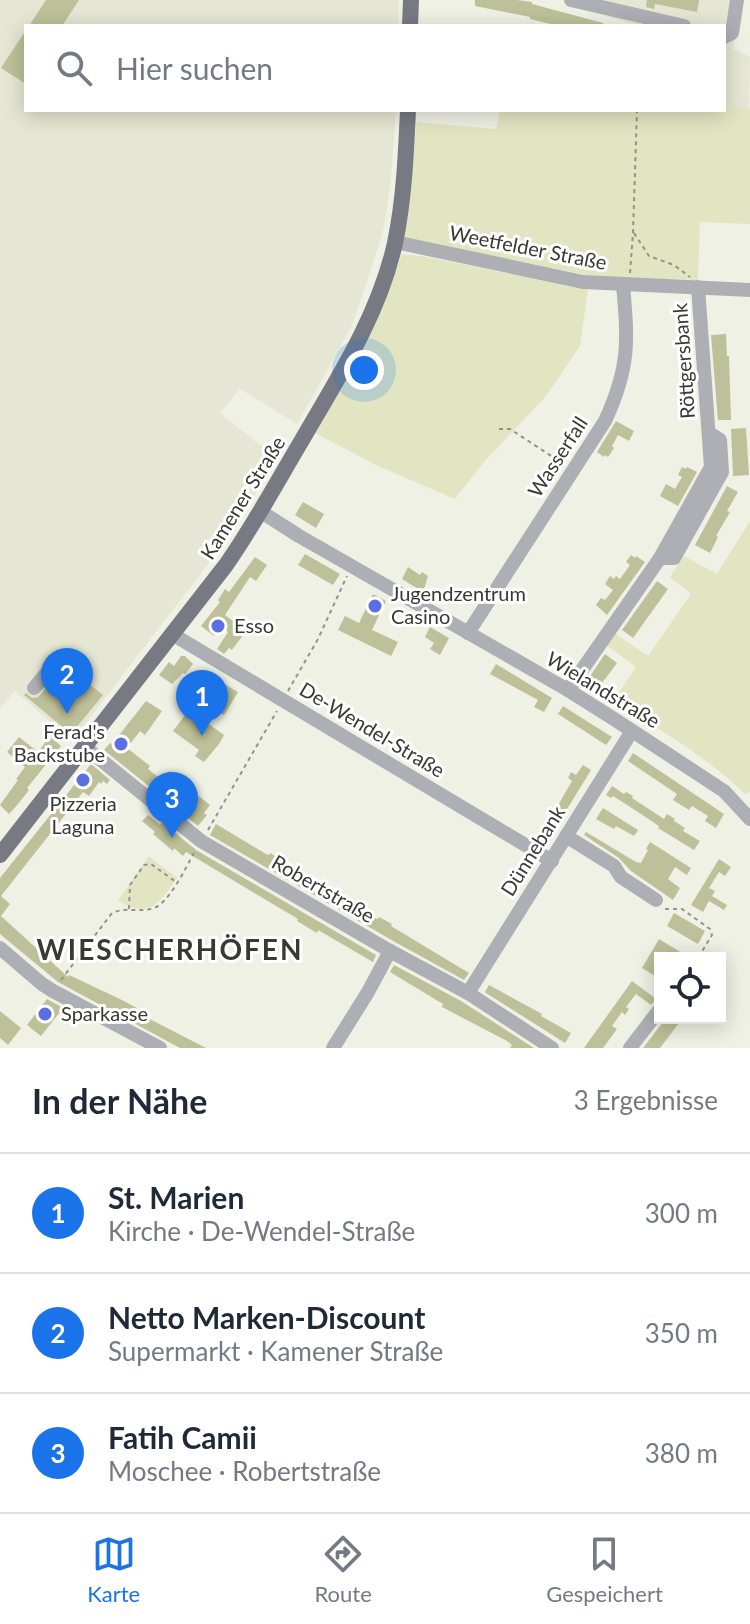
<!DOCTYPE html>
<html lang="de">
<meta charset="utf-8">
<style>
body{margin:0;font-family:Lato,sans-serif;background:#f6f6f7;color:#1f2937}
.controls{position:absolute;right:24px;bottom:24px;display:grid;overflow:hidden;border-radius:0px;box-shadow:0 4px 20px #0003}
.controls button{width:72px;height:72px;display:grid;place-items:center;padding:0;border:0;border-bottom:2px solid #e0e1e3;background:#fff;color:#1f2937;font:40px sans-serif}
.you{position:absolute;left:364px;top:370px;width:28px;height:28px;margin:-20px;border:6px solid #fff;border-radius:50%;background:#1a73e8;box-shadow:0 0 0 12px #1a73e833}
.badge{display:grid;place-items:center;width:52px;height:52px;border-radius:50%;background:#1a73e8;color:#fff;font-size:26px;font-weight:700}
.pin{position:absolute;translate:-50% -66px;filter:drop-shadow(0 2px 4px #0008)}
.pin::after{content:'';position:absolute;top:42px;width:28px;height:24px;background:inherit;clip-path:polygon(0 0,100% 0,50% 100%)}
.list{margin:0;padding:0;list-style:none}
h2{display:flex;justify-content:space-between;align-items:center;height:104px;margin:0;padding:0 32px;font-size:34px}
h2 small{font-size:26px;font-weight:400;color:#747a83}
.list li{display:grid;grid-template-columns:52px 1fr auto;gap:24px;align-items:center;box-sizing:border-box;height:120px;padding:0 32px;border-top:2px solid #e0e1e3}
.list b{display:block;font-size:30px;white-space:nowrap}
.list p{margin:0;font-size:26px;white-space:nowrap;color:#747a83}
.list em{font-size:26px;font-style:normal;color:#747a83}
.icon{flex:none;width:44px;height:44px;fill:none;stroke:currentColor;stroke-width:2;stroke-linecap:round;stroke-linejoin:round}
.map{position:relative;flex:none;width:750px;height:1048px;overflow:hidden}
.search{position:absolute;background:#fff;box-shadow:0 4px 20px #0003;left:24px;right:24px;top:24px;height:88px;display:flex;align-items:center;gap:20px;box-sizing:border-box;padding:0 28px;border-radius:0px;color:#747a83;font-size:30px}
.sheet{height:464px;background:#fff}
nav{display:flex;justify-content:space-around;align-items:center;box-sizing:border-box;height:112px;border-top:2px solid #e0e1e3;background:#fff;font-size:22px;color:#747a83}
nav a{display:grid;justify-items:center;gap:4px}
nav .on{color:#1a73e8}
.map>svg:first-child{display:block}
.built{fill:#e5e6d3}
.green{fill:#e2e5c2}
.building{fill:#bec099}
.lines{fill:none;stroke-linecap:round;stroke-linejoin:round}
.path{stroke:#92938b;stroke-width:2;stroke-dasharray:4 4;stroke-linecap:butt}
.minor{stroke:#aeafb4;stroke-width:14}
.major{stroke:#777a82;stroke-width:16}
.poi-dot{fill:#5b6ee4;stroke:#fff;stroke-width:3}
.labels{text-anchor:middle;stroke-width:6;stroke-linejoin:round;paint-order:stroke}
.street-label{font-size:20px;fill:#383834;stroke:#fff}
.poi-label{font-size:20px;fill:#383834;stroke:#fff;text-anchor:start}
.district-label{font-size:28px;font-weight:bold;letter-spacing:2px;fill:#383834;stroke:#fff}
</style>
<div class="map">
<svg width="750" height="1048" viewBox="0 0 750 1048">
<rect width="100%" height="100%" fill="#f0f1e5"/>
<g class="built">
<polygon points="0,0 399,0 398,26 26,26 26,110 396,110 391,178 384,227 371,270 351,327 297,424 240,389 220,413 256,442 279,455 228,538 72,741 15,691 0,708"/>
<polygon points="569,0 741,0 733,49 750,57 749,109 724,105 724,26 638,26 569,5"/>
</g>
<g class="green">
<polygon points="724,105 749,109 750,107 750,224 700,222 698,280 598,277 398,239 409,180 417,122 496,129 500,110 724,110"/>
<polygon points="402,254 427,257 588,290 580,346 546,396 483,463 455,499 380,467 313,432 369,339"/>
<path d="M750,521V792L745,794C706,756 659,729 613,701L636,667L605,644L613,632L648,656L691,594L670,577L684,556L717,574Z"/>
<path d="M149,856L177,878C160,903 149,920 118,900Z"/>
</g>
<g class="building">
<polygon points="46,0 79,0 62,26 29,26"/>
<polygon points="475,0 517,0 532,2 532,4 603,23 603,26 550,26 551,24 530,19 530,17 475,6"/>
<polygon points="647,0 699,0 697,12 655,4 654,9 646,7"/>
<polygon points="26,30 26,84 1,68"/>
<polygon points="726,334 727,356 729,356 731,420 718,420 711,335"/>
<polygon points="616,421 634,431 629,441 618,435 612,446 614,448 608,457 605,455 604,457 597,452"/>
<polygon points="746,428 749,475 733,476 731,429"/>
<polygon points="682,467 686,469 687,467 697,472 678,506 660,496 666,484 675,489 682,477 678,475"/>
<polygon points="727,486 738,492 727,511 730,512 716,536 718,537 710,553 695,545"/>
<polygon points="303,502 324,514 316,528 295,515"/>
<polygon points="305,554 340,574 333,585 298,565"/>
<polygon points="631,555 635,558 636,556 645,562 607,615 596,605 601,598 605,600 613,590 605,584 610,576 614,579 616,576 620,579 630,565 626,562"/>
<polygon points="255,557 267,565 256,581 250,577 225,615 246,631 232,650 229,648 224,654 217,649 228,632 221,627 214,636 201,626 220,602 218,600 225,589 229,592"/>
<polygon points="408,567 420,575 422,572 428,576 423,592 402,579"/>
<polygon points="657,581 668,589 633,638 622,630"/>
<polygon points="373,594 386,601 372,630 398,642 391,656 338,630 345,616 359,623"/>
<polygon points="430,627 449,638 440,655 430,649 434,643 425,637"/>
<polygon points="605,654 617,663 599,687 588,679"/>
<polygon points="181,656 185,656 193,664 185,674 183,673 172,684 159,675 169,662 174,666"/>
<polygon points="496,664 552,698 544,712 534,707 538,700 490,674"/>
<polygon points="69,668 103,695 71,734 24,695 26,693 32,698 38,697 63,669"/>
<polygon points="204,672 238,692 224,715 190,695"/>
<polygon points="146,701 162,711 145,735 140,731 127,748 150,766 148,769 162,780 169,771 182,781 175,790 193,804 199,796 210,805 204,813 207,815 198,826 104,750 110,743 112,744"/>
<polygon points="563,706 612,737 606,745 558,714"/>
<polygon points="189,710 224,735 219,744 204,762 195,756 199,750 173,731"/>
<polygon points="19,737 38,752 47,740 49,742 52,738 61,746 27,788 29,790 18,804 9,814 0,805 18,780 16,779 25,767 7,752"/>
<polygon points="633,753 724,814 716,828 705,821 708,816 692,806 689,810 673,800 677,794 628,761"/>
<polygon points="91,764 110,780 107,784 103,781 101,784 99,782 89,796 83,792 1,896 10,904 1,916 68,977 69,975 124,1001 137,1008 136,1011 138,1013 206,1048 180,1048 58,982 0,934 0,878"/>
<polygon points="583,765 591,770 561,819 553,814 572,781 568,778 571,772 576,775"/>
<polygon points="612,786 624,794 626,792 633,796 632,798 664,819 667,814 675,819 674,821 685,828 683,831 700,841 694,850 658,828 659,826 638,812 613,796 611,798 606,795"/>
<polygon points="603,808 638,830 634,836 616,826 614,829 596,819"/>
<polygon points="148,815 160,825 162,822 196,850 376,955 373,962 318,930 317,933 297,921 298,919 186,852 183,856 174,848 173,851 153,834 155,832 142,821"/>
<polygon points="216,824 266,854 269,855 270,853 312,878 311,880 375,918 378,919 379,917 392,924 391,926 469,973 464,980 395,942 210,835"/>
<polygon points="586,832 636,862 641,863 648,850 646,849 650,842 691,868 687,875 675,867 668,879 680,888 673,900 631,871 619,858 584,835"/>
<polygon points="719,859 731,867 725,876 719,872 709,888 715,891 712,896 727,905 724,910 709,901 703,912 691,905"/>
<polygon points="674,913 705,931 698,944 667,926"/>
<polygon points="659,939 690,958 675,958 665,952 660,958 660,979 642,968"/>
<polygon points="394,965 461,1001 534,1048 510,1048 512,1045 507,1041 442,1007 443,1004 390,972"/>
<polygon points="632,981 656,999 651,1005 636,994 626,1007 629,1009 625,1015 622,1012 612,1026 617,1029 603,1048 584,1048"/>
<polygon points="489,985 542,1014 541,1016 571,1033 565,1043 486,993 485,992"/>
<polygon points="47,999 63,1008 41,1036 27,1025"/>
<polygon points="0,1011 21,1028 8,1045 0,1038"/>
<polygon points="666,1018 672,1018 679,1023 660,1048 643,1048"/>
</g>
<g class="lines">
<g class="path">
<polyline points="634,233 649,256 674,265 690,277"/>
<polyline points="630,273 633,233 637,110"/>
<polyline points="499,429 510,429 562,463"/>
<polyline points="288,691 318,639 347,576"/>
<polyline points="208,830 277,711"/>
<polyline points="129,909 130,885 144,865 151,864 176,882"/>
<polyline points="665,909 682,909 710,929 712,935 698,958"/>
<path d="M61,980L112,913C125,907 137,912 151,909C168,906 186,867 194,853"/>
</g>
<g class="minor">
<polyline points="571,0 684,26"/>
<polyline points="724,37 732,33 737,0"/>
<polyline points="395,242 583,282 750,290"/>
<polyline points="260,511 299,536 568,690 614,719 724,791 750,819"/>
<polyline points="660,558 674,558 722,472 720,440 709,433"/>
<path d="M468,633L605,421C630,367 628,341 623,285"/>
<polyline points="172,634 552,861"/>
<polyline points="34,688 60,657 64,659"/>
<polyline points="568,690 660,558 711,467 698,287"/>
<polyline points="85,747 201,841 390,951 468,993 552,1048"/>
<polyline points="566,836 614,866 621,877 656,900"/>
<polyline points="0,948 42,984 53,991 160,1048"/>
<polyline points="468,993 632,731"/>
<polyline points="333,1048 368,992 390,951"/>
<polyline points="630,1048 660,1009"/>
</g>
<g class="major">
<polyline points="410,26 411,0"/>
<path d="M0,855L226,565C254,525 277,482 302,440C338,378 379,315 395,243C404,200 406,154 408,110"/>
</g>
</g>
<g class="poi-dot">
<circle cx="375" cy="606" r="8"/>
<circle cx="218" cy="626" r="8"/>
<circle cx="121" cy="744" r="8"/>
<circle cx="83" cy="780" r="8"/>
<circle cx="45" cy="1014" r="8"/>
</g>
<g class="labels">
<g class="street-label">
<text transform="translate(528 248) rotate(11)" y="7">Weetfelder Straße</text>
<text transform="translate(684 361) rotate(-94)" y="7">Röttgersbank</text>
<text transform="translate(558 457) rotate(-57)" y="7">Wasserfall</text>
<text transform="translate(243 498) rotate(-58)" y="7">Kamener Straße</text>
<text transform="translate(603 690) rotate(31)" y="7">Wielandstraße</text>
<text transform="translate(372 730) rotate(31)" y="7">De-Wendel-Straße</text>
<text transform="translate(533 851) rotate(-58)" y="7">Dünnebank</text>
<text transform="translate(323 889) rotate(30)" y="7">Robertstraße</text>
</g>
<g class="poi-label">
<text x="391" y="601">Jugendzentrum<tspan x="391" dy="23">Casino</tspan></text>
<text x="234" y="633">Esso</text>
<text x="105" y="739" text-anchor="end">Ferad's<tspan x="105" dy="23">Backstube</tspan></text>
<text x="83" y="811" text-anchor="middle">Pizzeria<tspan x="83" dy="23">Laguna</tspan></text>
<text x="61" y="1021">Sparkasse</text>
</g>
<g class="district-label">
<text x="170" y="960">WIESCHERHÖFEN</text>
</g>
</g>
</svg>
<div class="controls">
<button><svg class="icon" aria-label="locate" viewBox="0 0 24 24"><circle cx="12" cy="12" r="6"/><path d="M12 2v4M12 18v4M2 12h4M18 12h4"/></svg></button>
</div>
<div class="you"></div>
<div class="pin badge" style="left:202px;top:736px">1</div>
<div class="pin badge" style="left:67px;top:714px">2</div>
<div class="pin badge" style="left:172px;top:838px">3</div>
<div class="search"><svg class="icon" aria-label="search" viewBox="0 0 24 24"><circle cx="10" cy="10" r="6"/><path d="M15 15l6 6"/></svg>Hier suchen</div>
</div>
<section class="sheet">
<h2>In der Nähe<small>3 Ergebnisse</small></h2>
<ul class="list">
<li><span class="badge">1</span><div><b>St. Marien</b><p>Kirche · De-Wendel-Straße</p></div><em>300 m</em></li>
<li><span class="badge">2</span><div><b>Netto Marken-Discount</b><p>Supermarkt · Kamener Straße</p></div><em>350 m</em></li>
<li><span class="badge">3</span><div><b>Fatih Camii</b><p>Moschee · Robertstraße</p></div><em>380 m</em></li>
</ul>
</section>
<nav>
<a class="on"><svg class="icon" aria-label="map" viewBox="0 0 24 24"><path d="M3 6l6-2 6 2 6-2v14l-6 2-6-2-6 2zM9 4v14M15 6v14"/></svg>Karte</a>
<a><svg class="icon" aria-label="directions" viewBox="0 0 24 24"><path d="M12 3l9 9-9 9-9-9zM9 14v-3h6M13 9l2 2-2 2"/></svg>Route</a>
<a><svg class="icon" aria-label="saved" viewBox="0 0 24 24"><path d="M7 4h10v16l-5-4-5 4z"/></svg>Gespeichert</a>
</nav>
